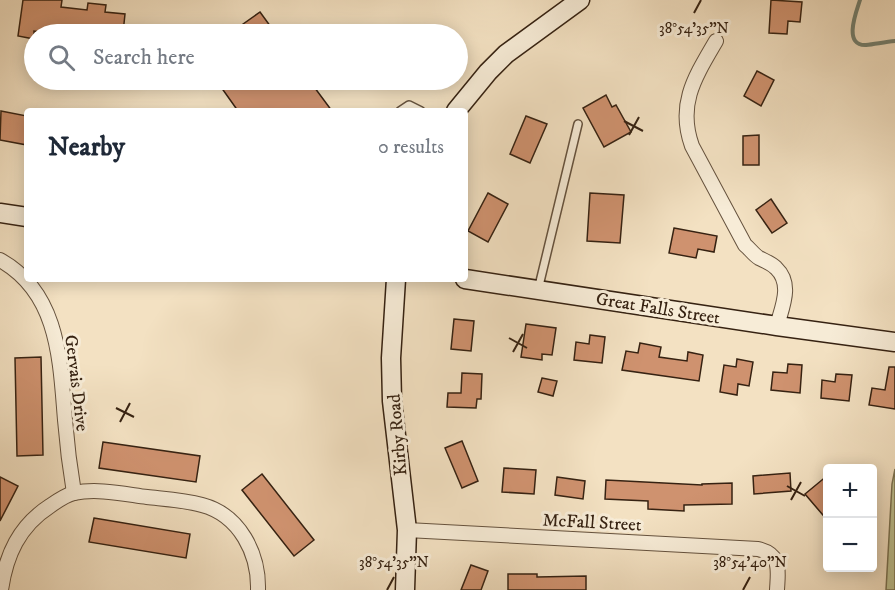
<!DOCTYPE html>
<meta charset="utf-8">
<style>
body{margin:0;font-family:"IM FELL DW Pica",serif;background:#f6f6f7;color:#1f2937}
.controls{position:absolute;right:18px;bottom:18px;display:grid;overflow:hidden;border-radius:6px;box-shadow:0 3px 15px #0003}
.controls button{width:54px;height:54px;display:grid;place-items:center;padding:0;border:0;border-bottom:2px solid #e0e1e3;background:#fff;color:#1f2937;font:30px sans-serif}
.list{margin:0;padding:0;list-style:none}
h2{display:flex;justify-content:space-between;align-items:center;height:78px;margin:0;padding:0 24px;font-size:26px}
h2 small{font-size:20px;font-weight:400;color:#747a83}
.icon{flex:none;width:33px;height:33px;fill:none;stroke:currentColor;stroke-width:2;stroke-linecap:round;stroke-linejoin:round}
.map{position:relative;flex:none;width:895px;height:590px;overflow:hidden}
.search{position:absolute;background:#fff;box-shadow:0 3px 15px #0003;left:24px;top:24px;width:444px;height:66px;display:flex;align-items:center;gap:15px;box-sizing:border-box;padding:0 21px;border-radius:33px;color:#747a83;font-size:22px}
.panel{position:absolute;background:#fff;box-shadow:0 3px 15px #0003;left:24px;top:108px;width:444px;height:174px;border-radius:6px}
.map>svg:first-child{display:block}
.green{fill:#bdc292;stroke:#7a7252;stroke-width:1.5}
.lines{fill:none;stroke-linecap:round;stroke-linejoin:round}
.stream{stroke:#738070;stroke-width:4}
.building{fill:#cf926f;stroke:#362212;stroke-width:1.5}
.service-casing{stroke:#65523e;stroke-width:10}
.minor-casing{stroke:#65523e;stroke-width:16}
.secondary-casing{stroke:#362212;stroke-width:21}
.service{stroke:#f7ecd7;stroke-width:7}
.minor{stroke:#f7ecd7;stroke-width:14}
.secondary{stroke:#f7ecd7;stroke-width:18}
.ticks{fill:none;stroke:#362212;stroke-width:2}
.labels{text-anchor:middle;stroke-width:6;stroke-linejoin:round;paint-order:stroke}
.street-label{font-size:18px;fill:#362212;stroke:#f7ecd7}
.ticks-label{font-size:15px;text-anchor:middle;fill:#362212;stroke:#f7ecd7;stroke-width:6;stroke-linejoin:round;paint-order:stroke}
</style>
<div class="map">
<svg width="895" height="590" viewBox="0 0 895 590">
<rect width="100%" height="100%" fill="#f3e1c2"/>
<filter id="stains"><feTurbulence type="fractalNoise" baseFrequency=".00333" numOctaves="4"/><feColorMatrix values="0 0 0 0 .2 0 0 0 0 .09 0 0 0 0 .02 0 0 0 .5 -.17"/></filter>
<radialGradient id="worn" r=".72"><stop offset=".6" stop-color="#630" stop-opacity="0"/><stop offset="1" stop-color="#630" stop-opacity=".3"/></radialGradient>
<polygon class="green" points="895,469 895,590 886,590 892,484"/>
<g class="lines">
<path class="stream" d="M860,0C857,10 842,46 866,45C875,44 885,42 895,41"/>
</g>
<g class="building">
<polygon points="23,0 62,0 61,7 87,10 88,3 106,5 105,12 125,14 123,33 58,25 57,34 34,31 34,39 18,36"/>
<polygon points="771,0 802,2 800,22 788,21 787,34 769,33"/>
<polygon points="260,12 276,34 229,34"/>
<polygon points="757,71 774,80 761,106 744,96"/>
<polygon points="216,80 309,80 332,111 238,111"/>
<polygon points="606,95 612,107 616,105 631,132 604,147 583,108"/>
<polygon points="1,111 27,116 27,145 0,140"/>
<polygon points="526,116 547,124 530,163 510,154"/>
<polygon points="759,135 759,165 743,165 743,136"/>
<polygon points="488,193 508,204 488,242 468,231"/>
<polygon points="590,193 624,195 620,243 587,241"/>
<polygon points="771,199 787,223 772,233 756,210"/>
<polygon points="674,228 717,236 714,252 698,249 696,258 669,253"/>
<polygon points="454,319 474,321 471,351 451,349"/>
<polygon points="526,324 556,328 552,355 542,354 542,360 521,357"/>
<polygon points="590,335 605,337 602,363 574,360 576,342 589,344"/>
<polygon points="640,343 661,347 659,357 687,361 688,352 703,355 699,381 622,370 626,351 638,353"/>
<polygon points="41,357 43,455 17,456 15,358"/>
<polygon points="737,359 753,362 749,386 738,384 737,395 720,392 724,365 736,367"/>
<polygon points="788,364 802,365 800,393 771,390 773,372 787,373"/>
<polygon points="889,367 895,367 895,409 869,405 872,388 885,390"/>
<polygon points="462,373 482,374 481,399 477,399 476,408 447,407 448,393 461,393"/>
<polygon points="836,374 852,375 849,401 821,398 822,380 835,382"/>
<polygon points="542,378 557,381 553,396 538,392"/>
<polygon points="462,441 478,481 462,488 445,448"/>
<polygon points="103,442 200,456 196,482 99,468"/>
<polygon points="504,468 536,470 534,494 502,492"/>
<polygon points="790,473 791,491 754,494 753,476"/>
<polygon points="262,474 314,540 294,556 242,490"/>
<polygon points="828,475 828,521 805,494"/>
<polygon points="0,477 18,486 0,521"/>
<polygon points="557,477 585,481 583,499 555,495"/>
<polygon points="606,480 702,485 702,484 732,483 732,504 684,505 684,511 648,509 648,501 605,499"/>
<polygon points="94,518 190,534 186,558 89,542"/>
<polygon points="471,565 488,571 481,590 461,590"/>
<polygon points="508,574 537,574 537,577 586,576 586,590 508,590"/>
</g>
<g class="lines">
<g class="service-casing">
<g id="service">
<polyline points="400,111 409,105 421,111"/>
<polyline points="538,290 578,124"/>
</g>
</g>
<g class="minor-casing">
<g id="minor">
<path d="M716,41C695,77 677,104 692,146L745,245C750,249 754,255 759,258C765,261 771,263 776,268C793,284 782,307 777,326"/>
<path d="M0,260C59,293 60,360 65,420C67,445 70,469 74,493"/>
<path d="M407,530L758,549C782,555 778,570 777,590"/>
<path d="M1,590C6,555 19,526 50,506C57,501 66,495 74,493C97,488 124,494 147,497C165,499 184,500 202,505C240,515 259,554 258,590"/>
</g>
</g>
<g class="secondary-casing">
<g id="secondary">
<polyline points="456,111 488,72 506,54 580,0"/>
<polyline points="0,213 27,217"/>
<polyline points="396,279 391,358 392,401 407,530 405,590"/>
<polyline points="465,279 777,326 895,342"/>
</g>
</g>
<use href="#service" class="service"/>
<use href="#minor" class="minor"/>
<use href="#secondary" class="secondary"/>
</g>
<path class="ticks" d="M694,13L701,0M624,121L643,131M629,135L639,117M509,338L527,348M513,352L523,334M116,408L134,417M120,422L130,403M787,486L805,496M791,500L801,482M387,590L394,577M743,590L750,577"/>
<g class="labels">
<g class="street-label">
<text transform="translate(658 308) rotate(9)" y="6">Great Falls Street</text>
<text transform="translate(77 383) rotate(83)" y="6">Gervais Drive</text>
<text transform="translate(397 435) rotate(-95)" y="6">Kirby Road</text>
<text transform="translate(592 522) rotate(3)" y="6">McFall Street</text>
</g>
</g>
<g class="ticks-label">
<text x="694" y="33">38°54'35"N</text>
<text x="394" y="567">38°54'35"N</text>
<text x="750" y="567">38°54'40"N</text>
</g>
<rect width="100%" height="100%" filter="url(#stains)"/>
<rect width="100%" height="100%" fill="url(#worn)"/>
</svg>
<div class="controls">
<button>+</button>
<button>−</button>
</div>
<div class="search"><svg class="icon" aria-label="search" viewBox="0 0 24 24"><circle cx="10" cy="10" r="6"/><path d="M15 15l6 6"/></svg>Search here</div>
<section class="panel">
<h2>Nearby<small>0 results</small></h2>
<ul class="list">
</ul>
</section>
</div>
